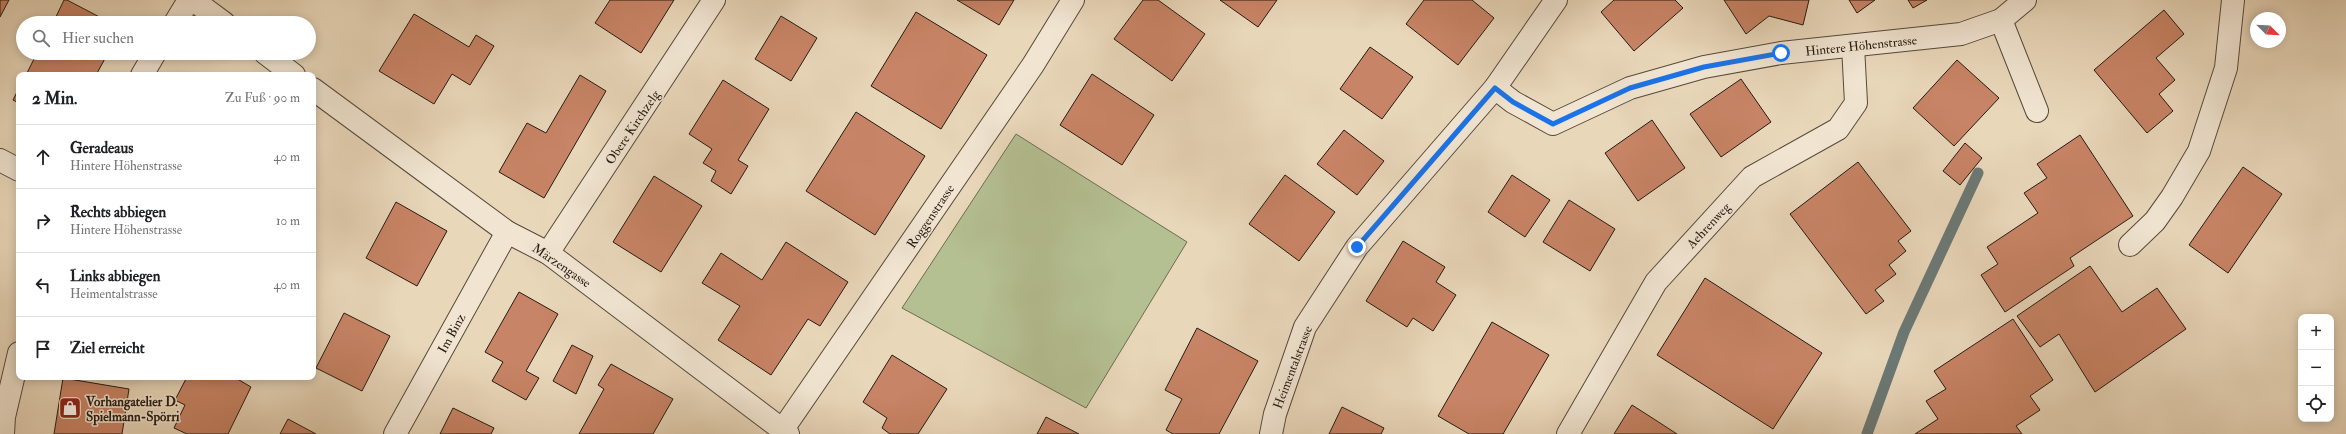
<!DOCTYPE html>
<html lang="de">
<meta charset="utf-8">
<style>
body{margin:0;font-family:"IM FELL Double Pica",serif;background:#f2f2f2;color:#202124}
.controls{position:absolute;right:12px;bottom:12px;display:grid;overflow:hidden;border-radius:8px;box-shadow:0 2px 10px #0003}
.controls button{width:36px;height:36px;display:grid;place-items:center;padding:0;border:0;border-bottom:1px solid #e0e0e0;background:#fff;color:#202124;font:20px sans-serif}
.compass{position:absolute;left:2250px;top:12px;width:36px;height:36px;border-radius:50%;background:#fff;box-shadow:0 2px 10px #0003;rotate:114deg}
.stop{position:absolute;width:12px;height:12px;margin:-9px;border:3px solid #1a73e8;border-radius:50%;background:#fff}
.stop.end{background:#1a73e8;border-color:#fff;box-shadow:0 1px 4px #0008}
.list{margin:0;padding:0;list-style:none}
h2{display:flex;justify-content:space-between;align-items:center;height:52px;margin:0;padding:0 16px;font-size:17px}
h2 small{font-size:13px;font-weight:400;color:#757577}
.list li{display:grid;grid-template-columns:26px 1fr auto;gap:12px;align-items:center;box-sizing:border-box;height:64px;padding:0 16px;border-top:1px solid #e0e0e0}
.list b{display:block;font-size:15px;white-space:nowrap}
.list p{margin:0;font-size:13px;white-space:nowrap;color:#757577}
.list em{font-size:13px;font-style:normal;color:#757577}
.icon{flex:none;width:22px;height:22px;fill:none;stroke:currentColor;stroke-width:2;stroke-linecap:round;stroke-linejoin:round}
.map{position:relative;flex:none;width:2346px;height:434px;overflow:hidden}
.search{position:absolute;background:#fff;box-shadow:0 2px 10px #0003;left:16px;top:16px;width:300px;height:44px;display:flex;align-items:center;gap:10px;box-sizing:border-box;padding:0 14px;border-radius:22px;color:#757577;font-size:15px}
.panel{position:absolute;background:#fff;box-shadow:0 2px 10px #0003;left:16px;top:72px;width:300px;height:308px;border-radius:8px}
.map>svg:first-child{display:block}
.green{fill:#b4bf92;stroke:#6c6d52}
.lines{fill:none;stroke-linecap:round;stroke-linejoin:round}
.stream{stroke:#6b7976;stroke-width:11}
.building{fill:#c88466;stroke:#251b11}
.minor-casing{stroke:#564a3b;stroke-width:24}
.minor{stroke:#f1e5d2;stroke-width:22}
.route{stroke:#1a73e8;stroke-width:5}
.labels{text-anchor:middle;stroke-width:3;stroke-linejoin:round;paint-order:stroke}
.street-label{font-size:13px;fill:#251b11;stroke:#f1e5d2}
.poi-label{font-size:13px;font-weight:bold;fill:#251b11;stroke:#f1e5d2;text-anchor:start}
</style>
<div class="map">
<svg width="2346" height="434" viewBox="0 0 2346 434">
<rect width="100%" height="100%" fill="#e9d7ba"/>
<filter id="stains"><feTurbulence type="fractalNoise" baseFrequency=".005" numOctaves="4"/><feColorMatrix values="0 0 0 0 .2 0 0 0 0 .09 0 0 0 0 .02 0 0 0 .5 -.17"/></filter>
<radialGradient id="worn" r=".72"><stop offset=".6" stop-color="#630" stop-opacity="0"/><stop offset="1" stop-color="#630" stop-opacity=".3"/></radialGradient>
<polygon class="green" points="1016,134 1187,242 1086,408 902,308"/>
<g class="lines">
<polyline class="stream" points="1867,434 1904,332 1978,173"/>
</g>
<g class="building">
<polygon points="0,0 9,0 0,17"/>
<polygon points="64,0 67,0 111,23 53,23"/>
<polygon points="610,0 674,0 641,53 595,23"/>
<polygon points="957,0 1014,0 999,25"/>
<polygon points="1143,0 1158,0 1205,34 1172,81 1114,39"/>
<polygon points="1220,0 1277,0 1258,27"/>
<polygon points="1424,0 1472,0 1494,18 1458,65 1406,24"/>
<polygon points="1614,0 1675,0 1683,8 1634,51 1601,12"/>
<polygon points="1724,0 1809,0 1803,25 1769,16 1746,34"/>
<polygon points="1849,0 1875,0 1857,13"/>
<polygon points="1908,0 1927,0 1913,8"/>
<polygon points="2164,10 2184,34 2156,58 2175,80 2159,94 2173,111 2147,133 2094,70"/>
<polygon points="916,12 987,55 941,129 871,86"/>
<polygon points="414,14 469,47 476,35 494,46 470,85 452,74 434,104 379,71"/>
<polygon points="781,16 817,38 791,81 755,59"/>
<polygon points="1370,47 1413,77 1382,119 1340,89"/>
<polygon points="37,53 108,53 96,75 26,75"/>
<polygon points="1957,60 1999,98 1954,146 1913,108"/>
<polygon points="1092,74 1154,115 1122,165 1060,125"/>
<polygon points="580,75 606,91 544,198 499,172 527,123 546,133"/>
<polygon points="1741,79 1771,122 1721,157 1690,114"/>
<polygon points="723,80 769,109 738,160 748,166 731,194 711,181 716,171 703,163 712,149 689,134"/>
<polygon points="19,88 19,103 13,100"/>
<polygon points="856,112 925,156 875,235 806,191"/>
<polygon points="1652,120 1685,168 1638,201 1605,153"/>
<polygon points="1344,130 1384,161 1357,195 1317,164"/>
<polygon points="2080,135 2133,216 2070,258 2074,266 2005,312 1981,275 1998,264 1987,247 2038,213 2024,193 2047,178 2037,164"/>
<polygon points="1965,143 1982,158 1960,185 1943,171"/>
<polygon points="1858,162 1911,231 1898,241 1906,251 1889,265 1896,274 1875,290 1884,301 1866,314 1790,214"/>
<polygon points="2243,167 2282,194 2228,273 2189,245"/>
<polygon points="1285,175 1335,212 1299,261 1249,224"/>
<polygon points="1512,175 1550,200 1525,237 1488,212"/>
<polygon points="654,176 702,206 661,272 613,242"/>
<polygon points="1569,200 1615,229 1590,271 1543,242"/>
<polygon points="396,202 447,231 417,286 366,258"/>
<polygon points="1403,241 1445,267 1436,282 1456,295 1433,331 1413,318 1407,327 1366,301"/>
<polygon points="786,242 848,282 820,326 808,319 771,375 718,340 740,306 702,283 721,253 762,280"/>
<polygon points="2090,266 2122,312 2157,288 2186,329 2095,392 2059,334 2040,347 2017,316"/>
<polygon points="1705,278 1822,353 1773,429 1657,355"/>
<polygon points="519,292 558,314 526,371 539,378 526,400 492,381 503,362 485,352"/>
<polygon points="344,313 390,336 362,391 316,368"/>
<polygon points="2013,319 2053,380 2030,396 2040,410 2016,426 2022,434 1915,434 1938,419 1926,401 1946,389 1934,371"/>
<polygon points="1492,322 1549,355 1503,434 1469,434 1438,416"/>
<polygon points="1197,328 1258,361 1219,434 1173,434 1166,430 1182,399 1165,390"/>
<polygon points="572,345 593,356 576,394 553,381"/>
<polygon points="892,355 947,389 918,434 890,434 882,428 887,418 863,402"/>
<polygon points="611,364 673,399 653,434 579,434 604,389 598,385"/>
<polygon points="187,377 234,377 251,387 228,434 187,434 174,428 185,405 175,400"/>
<polygon points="63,378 129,389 122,434 54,434"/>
<polygon points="1632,405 1657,421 1677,434 1614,434"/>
<polygon points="1342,407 1384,428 1381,434 1329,434"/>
<polygon points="453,408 494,428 491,434 440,434"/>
<polygon points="1046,417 1079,434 1037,434"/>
<polygon points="288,419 316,434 280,434"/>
</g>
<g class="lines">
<g class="minor-casing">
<g id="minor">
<polyline points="193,0 224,23"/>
<polyline points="2001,20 2037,111"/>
<polyline points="175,23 189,0"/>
<polyline points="265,53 294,75"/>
<polyline points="142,75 155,53"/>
<polyline points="1495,88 1513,102 1553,124 1630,88 1704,67 1781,53 1961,34 2001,20 2025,0"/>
<polyline points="313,89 507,232 548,253 788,434"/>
<polyline points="0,160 19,170"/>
<polyline points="2130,245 2155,221 2172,197 2199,151 2226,68 2233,0"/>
<polyline points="548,253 714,0"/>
<polyline points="783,429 1033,65 1073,0"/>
<polyline points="3,434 4,417 19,353"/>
<polyline points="395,434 507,232"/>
<polyline points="1271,434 1275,414 1305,327 1357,247 1495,88 1556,0"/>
<polyline points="1568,434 1656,282 1752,177 1838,129 1856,103 1853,46"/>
</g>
</g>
<use href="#minor" class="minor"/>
</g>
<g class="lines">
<polyline class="route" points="1357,247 1495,88 1513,102 1553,124 1630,88 1704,67 1781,53"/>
</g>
<defs>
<g id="shop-square" transform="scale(1.15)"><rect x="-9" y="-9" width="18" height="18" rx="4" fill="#8f2418" stroke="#f1e5d2"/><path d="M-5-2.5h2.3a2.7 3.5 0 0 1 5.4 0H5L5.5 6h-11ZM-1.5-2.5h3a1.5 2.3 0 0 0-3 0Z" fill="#fff"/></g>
</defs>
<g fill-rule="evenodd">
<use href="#shop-square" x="70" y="408"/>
</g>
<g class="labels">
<g class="street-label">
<text transform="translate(1861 45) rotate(-6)" y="5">Hintere Höhenstrasse</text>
<text transform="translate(632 127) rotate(-56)" y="5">Obere Kirchzelg</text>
<text transform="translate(930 216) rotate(-56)" y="5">Roggenstrasse</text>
<text transform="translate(1708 225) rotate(-47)" y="5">Aehrenweg</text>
<text transform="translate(562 265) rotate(34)" y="5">Märzengasse</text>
<text transform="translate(451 333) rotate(-61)" y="5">Im Binz</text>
<text transform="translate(1292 367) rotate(-69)" y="5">Heimentalstrasse</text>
</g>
<g class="poi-label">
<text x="86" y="406">Vorhangatelier D.<tspan x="86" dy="15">Spielmann-Spörri</tspan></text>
</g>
</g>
<rect width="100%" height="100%" filter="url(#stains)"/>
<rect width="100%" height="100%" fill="url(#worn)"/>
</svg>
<div class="controls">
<button>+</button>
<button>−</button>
<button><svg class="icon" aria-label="locate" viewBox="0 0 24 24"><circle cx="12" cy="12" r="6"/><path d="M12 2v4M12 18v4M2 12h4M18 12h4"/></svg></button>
</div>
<svg class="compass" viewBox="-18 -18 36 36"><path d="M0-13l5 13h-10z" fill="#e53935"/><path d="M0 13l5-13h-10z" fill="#757577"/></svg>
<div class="stop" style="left:1781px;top:53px"></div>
<div class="stop end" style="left:1357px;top:247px"></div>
<div class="search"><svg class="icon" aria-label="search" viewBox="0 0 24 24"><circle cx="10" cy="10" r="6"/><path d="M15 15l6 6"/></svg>Hier suchen</div>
<section class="panel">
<h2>2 Min.<small>Zu Fuß · 90 m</small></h2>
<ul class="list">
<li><svg class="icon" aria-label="ahead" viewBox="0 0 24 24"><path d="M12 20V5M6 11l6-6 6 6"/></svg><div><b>Geradeaus</b><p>Hintere Höhenstrasse</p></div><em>40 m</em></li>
<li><svg class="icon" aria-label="right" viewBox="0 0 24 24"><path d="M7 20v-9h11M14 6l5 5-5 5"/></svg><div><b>Rechts abbiegen</b><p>Hintere Höhenstrasse</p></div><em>10 m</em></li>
<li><svg class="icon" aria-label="left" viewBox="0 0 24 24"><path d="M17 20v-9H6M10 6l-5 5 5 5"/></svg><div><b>Links abbiegen</b><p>Heimentalstrasse</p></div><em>40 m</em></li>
<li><svg class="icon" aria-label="arrive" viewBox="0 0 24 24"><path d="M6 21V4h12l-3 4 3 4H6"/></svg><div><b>Ziel erreicht</b></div></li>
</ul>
</section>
</div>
